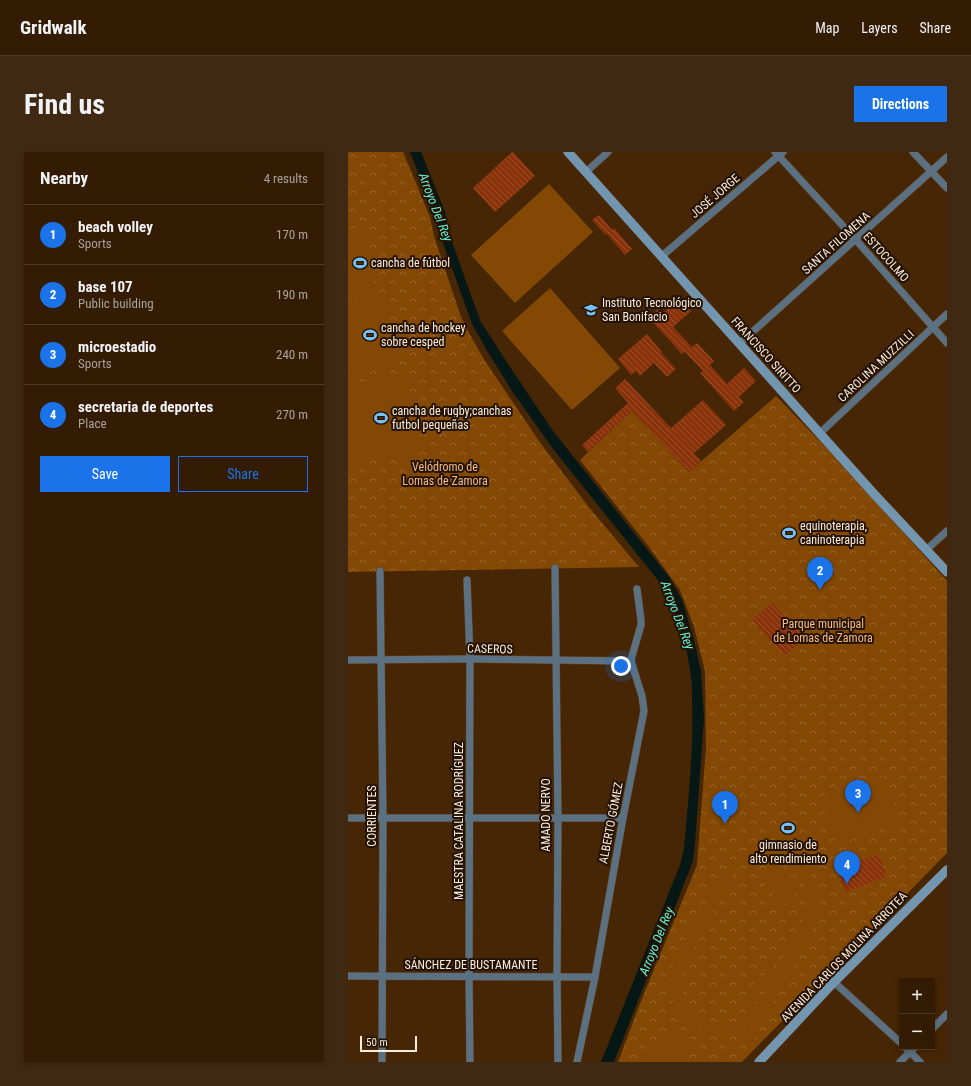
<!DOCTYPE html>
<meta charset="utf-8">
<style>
body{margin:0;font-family:"Roboto Condensed",sans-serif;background:#3f2913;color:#f1f3f6}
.controls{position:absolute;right:12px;bottom:12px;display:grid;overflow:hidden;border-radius:0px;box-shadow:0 2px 6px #0003}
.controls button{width:36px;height:36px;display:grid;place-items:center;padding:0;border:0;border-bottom:1px solid #4e3a26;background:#341c04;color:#f1f3f6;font:20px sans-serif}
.scale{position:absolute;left:12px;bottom:10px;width:57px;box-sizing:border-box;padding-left:4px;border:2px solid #fcecdf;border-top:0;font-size:11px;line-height:14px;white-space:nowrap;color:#fcecdf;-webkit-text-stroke:3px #241203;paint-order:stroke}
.you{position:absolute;left:273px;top:514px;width:14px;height:14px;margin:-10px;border:3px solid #fff;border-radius:50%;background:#1a73e8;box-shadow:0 0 0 6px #1a73e833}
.badge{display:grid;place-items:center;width:26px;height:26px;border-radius:50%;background:#1a73e8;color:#fff;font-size:13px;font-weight:700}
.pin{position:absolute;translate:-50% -33px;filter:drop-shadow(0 1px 2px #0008)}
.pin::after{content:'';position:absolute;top:21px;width:14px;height:12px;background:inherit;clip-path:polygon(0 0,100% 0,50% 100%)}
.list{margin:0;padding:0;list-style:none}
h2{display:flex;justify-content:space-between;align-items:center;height:52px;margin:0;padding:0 16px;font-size:17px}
h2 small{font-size:13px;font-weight:400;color:#a9a19a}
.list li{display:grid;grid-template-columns:26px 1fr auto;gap:12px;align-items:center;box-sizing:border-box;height:60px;padding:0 16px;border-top:1px solid #4e3a26}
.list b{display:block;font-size:15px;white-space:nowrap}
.list p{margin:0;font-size:13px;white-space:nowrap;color:#a9a19a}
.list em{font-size:13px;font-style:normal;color:#a9a19a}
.actions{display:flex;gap:8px;padding:12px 16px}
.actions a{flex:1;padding:9px 0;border:1px solid #1a73e8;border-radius:0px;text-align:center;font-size:14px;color:#1a73e8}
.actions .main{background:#1a73e8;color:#fff}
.map{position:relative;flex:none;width:599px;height:910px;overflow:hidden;border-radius:0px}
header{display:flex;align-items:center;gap:24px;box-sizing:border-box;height:56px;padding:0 20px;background:#341c04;border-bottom:1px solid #4e3a26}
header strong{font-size:19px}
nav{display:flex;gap:22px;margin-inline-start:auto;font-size:14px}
.intro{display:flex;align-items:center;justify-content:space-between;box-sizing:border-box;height:96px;padding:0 24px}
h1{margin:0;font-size:28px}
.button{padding:10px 18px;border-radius:0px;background:#1a73e8;color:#fff;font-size:14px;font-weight:700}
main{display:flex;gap:24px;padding:0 24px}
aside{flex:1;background:#341c04;border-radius:0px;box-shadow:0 2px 6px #0003}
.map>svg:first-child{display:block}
.park{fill:url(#park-crowns)}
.pitch{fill:#834904;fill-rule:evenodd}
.water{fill:#061815}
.building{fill:url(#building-back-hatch)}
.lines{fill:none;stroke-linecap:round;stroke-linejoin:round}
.street-casing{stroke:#5f4224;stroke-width:8}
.secondary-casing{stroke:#5f4224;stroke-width:10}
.street{stroke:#5b7181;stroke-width:7}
.secondary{stroke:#7295b0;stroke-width:9}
.labels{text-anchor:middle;stroke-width:4;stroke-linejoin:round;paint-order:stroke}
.street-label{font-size:12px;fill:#fcecdf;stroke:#241203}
.poi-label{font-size:12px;fill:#fcecdf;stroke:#241203;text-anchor:start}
.park-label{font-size:12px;fill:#f5ba88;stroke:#241203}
.water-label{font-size:13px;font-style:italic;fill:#62efd8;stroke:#241203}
</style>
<header>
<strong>Gridwalk</strong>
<nav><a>Map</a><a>Layers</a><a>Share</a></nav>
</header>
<div class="intro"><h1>Find us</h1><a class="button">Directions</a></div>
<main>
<aside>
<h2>Nearby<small>4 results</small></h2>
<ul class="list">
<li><span class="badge">1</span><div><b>beach volley</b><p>Sports</p></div><em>170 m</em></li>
<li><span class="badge">2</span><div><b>base 107</b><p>Public building</p></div><em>190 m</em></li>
<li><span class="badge">3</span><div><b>microestadio</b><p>Sports</p></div><em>240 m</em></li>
<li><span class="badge">4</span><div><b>secretaria de deportes</b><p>Place</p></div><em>270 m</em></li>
</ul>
<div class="actions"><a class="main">Save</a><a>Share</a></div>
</aside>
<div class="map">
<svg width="599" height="910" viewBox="0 0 599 910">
<defs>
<pattern id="park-crowns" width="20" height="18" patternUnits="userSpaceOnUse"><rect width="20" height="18" fill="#834904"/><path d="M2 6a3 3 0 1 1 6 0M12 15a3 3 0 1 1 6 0" fill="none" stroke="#956328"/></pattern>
<pattern id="building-back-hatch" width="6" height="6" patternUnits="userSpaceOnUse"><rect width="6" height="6" fill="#8a330b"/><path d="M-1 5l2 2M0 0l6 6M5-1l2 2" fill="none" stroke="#9b512e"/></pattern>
</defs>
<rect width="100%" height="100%" fill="#462605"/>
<g class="park">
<polygon points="0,0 55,0 82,65 86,84 113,165 121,181 137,209 193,292 240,354 291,415 0,420"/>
<polygon points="428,244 491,309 599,429 599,701 394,910 270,910 291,854 349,713 358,595 357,519 346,475 332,438 301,395 232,308 284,259 341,320"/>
</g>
<g class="pitch">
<polygon points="201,32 245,80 167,151 123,103"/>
<polygon points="17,75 29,144 0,149 0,78"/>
<polygon points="202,136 272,216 224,258 154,179"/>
<polygon points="37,144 50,215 0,224 0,151"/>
<polygon points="59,222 72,301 0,312 0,232"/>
<polygon points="536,624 552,671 488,693 472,645"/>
<path d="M418,696C454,699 476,727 468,763L471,765L403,894L392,888L398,876C352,897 308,856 326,809L375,720C386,705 400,698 418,696ZM413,706C448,705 466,732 457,764L410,853C378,894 319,862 337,812L384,724C392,714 401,708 413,706Z"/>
<polygon points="431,710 435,713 413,749 409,747"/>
<path d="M445,723C453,742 440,759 420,754C426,736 429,733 445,723Z"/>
<polygon points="434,787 439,790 434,798 433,798 403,857 398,855 403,846 404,847 431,796 429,795"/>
<polygon points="416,809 421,812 417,819 415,819 394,858 392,857 413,818 412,816"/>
<polygon points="328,872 346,890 326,910 294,910 292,908"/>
</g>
<path class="water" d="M62,0H73L97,60L103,87L125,149L133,170L164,218L205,279L321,425L334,448L346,488L353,519L356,567L347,691L345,709L266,910H253L332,713L336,697C340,648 346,598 344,548C344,538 344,528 342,518C338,489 329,463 317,437L205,297L164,239L138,197L124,172L95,91L85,59Z"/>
<g class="building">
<polygon points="164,0 165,0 187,24 147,60 125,36"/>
<polygon points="251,63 264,78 266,76 284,97 277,103 259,82 258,83 244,68"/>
<polygon points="331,146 343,159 325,175 344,195 349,191 366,209 362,213 379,232 396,216 408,229 391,245 396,250 386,259 352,221 355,219 337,200 334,202 301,166 310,157 314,162"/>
<polygon points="299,182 314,200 313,201 328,217 319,225 306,211 292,224 288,219 283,223 270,207"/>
<polygon points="277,227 323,276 355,248 378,273 346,301 353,309 341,320 284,259 240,300 234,293 280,251 267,236"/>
<polygon points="424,450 457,486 437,504 404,468"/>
<polygon points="531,702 539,725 497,740 492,726 500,723 497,714"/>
</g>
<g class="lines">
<g class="street-casing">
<g id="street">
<polyline points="427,0 508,88 599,191"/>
<polyline points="565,0 599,36"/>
<polyline points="238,20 260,0"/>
<polyline points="314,104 435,0"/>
<polyline points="391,192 599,5"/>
<polyline points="472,281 599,162"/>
<polyline points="578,398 599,379"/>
<polyline points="207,416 210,666 209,824 210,910"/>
<polyline points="32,419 35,666 34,910"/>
<polyline points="119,428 122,507 121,824 122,910"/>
<polyline points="0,508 122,507 283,509"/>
<polyline points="0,666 275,666"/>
<polyline points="0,824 247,825"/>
<polyline points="486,830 554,892"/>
<polyline points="584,877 599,862"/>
<polyline points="557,895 572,910"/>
<polyline points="229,910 247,825 275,666 296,559 294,544 283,509 284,504 293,473 293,468 289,437"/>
<polyline points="552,910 567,895"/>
</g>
</g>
<g class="secondary-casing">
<g id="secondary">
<polyline points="220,0 526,342 599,420"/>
<polyline points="411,910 486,830 599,718"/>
</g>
</g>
<use href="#street" class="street"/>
<use href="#secondary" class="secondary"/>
</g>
<defs>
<g id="stadium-bare" transform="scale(1.08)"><path d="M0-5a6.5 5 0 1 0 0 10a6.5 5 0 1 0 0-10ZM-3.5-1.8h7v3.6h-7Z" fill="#74c0f6" stroke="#241203" stroke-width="2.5" paint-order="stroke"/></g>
<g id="school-bare" transform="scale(1.08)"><path d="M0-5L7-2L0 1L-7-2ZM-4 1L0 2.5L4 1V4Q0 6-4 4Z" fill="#74c0f6" stroke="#241203" stroke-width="2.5" paint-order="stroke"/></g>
</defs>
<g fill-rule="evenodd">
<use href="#stadium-bare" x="12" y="111"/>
<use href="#school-bare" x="243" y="158"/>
<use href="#stadium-bare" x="22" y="183"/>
<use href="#stadium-bare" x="33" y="266"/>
<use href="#stadium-bare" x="441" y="381"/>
<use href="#stadium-bare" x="440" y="676"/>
</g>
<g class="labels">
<g class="street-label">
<text transform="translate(367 44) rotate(-41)" y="4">JOSÉ JORGE</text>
<text transform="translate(488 91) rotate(-42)" y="4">SANTA FILOMENA</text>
<text transform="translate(538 105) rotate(48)" y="4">ESTOCOLMO</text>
<text transform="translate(418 203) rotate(48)" y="4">FRANCISCO SIRITTO</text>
<text transform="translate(528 214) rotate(-43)" y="4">CAROLINA MUZZILLI</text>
<text transform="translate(142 497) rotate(1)" y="4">CASEROS</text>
<text transform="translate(198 663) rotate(-90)" y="4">AMADO NERVO</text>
<text transform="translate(24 664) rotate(-90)" y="4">CORRIENTES</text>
<text transform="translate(111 669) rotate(-90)" y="4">MAESTRA CATALINA RODRÍGUEZ</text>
<text transform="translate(263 671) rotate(-79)" y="4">ALBERTO GÓMEZ</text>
<text transform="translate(496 805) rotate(-46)" y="4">AVENIDA CARLOS MOLINA ARROTEA</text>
<text x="123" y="817">SÁNCHEZ DE BUSTAMANTE</text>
</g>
<g class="poi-label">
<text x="23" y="115">cancha de fútbol</text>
<text x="254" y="155">Instituto Tecnológico<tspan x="254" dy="14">San Bonifacio</tspan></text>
<text x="33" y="180">cancha de hockey<tspan x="33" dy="14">sobre cesped</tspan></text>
<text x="44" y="263">cancha de rugby;canchas<tspan x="44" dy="14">futbol pequeñas</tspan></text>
<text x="452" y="378">equinoterapia,<tspan x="452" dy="14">caninoterapia</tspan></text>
<text x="440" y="697" text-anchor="middle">gimnasio de<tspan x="440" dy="14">alto rendimiento</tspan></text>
</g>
<g class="park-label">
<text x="97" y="319">Velódromo de<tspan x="97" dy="14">Lomas de Zamora</tspan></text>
<text x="475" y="476">Parque municipal<tspan x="475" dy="14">de Lomas de Zamora</tspan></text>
</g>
<g class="water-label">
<text transform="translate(88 55) rotate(69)" y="5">Arroyo Del Rey</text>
<text transform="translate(330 463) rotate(69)" y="5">Arroyo Del Rey</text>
<text transform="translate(308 789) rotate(-68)" y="5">Arroyo Del Rey</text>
</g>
</g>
</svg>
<div class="controls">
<button>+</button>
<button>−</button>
</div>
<div class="scale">50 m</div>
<div class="you"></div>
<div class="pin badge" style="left:377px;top:672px">1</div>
<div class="pin badge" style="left:472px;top:438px">2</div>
<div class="pin badge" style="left:510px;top:661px">3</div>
<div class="pin badge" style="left:499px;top:732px">4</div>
</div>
</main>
